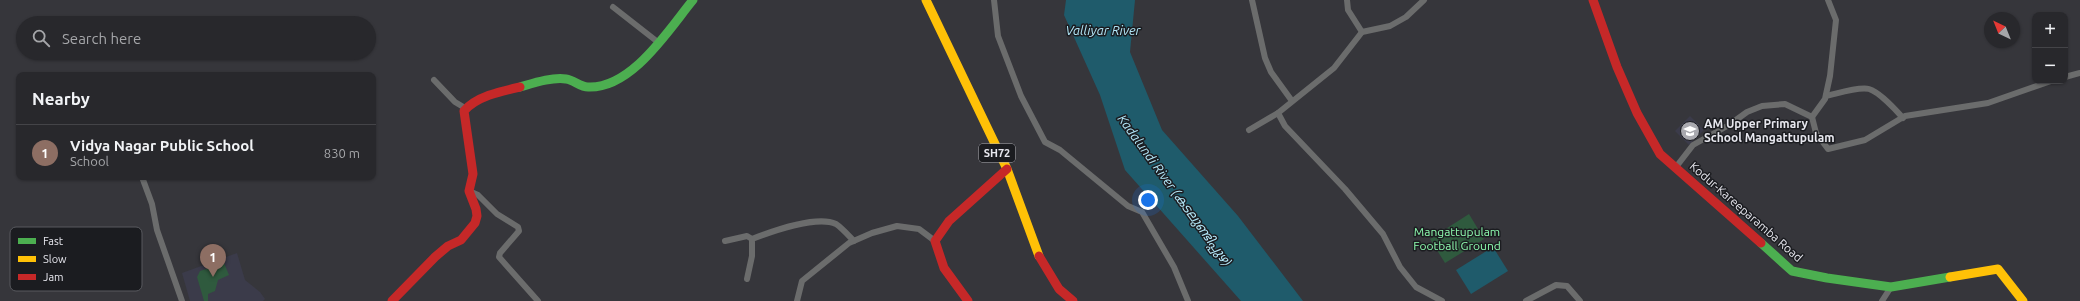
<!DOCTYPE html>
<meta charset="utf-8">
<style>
body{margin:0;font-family:Ubuntu,"Noto Sans Malayalam",sans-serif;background:#343438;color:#f1f3f6}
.controls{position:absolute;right:12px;top:12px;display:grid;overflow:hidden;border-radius:8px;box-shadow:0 1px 3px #0004}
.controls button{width:36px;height:36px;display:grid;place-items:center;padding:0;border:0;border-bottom:1px solid #444448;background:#28282c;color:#f1f3f6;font:20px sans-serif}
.compass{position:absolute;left:1984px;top:12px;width:36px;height:36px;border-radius:50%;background:#28282c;box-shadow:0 1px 3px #0004;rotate:317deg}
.you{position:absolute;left:1148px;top:200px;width:14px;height:14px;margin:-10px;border:3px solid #fff;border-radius:50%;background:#1a73e8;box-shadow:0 0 0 6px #1a73e833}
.badge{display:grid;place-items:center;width:26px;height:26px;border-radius:50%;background:#a9a9af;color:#fff;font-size:13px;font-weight:700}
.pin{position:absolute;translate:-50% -33px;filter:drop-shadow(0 1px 2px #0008)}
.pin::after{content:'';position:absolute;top:21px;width:14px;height:12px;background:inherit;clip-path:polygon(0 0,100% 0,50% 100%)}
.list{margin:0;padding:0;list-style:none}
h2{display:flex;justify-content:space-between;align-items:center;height:52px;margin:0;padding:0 16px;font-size:17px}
h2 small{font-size:13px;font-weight:400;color:#a5a6a9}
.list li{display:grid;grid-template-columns:26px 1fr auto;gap:12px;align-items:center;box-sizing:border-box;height:56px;padding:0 16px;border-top:1px solid #444448}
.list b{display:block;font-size:15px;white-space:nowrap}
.list p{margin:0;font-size:13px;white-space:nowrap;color:#a5a6a9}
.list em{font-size:13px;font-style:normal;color:#a5a6a9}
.icon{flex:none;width:22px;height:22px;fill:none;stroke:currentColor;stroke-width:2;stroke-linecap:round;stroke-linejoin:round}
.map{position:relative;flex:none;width:2080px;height:301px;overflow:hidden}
.search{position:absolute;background:#28282c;box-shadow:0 1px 3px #0004;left:16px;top:16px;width:360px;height:44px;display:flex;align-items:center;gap:10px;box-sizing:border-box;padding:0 14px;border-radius:22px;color:#a5a6a9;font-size:15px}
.panel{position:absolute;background:#28282c;box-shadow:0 1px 3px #0004;left:16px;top:72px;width:360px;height:108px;border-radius:8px}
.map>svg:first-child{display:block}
.built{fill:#3b3b4a}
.green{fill:#2f5a3e}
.water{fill:#1f5b6b}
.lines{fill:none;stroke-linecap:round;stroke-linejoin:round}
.street{stroke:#6b6c6c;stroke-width:6}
.fast{stroke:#4caf50;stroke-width:9}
.slow{stroke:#ffc107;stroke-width:9}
.jam{stroke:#c62828;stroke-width:9}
.labels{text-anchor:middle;stroke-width:3;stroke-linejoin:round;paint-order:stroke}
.shield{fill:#1b1c20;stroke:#aaaab0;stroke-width:1}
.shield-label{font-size:11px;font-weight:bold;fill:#e7e7ee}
.poi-label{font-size:12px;font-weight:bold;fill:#e7e7ee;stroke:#1b1c20;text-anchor:start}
.street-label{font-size:12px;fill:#e7e7ee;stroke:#1b1c20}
.park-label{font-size:12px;fill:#8efcaf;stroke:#1b1c20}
.water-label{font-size:13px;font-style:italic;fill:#b3e8f9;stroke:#1b1c20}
.key{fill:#1b1c20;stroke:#58595e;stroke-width:1}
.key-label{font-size:11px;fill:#e7e7ee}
</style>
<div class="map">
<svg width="2080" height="301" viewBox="0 0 2080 301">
<rect width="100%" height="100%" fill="#36363b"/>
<g class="built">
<polygon points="1690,116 1704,130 1689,145 1675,131"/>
<polygon points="237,253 245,280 260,292 265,299 263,301 190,301 182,273"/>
</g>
<g class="green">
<polygon points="1469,214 1484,239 1445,263 1430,239"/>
<polygon points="224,263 229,275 218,280 215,291 208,294 208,301 204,301 197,277 200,271"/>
</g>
<g class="water">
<polygon points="1066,0 1135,0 1130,52 1162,130 1238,216 1303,301 1241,301 1125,170 1100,95 1064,15"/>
<polygon points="1493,247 1508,271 1471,294 1456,270"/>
</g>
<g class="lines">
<g class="street">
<polyline points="994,0 998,36 1021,96 1045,142 1060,150 1128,206 1142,212 1174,267 1188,301"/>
<polyline points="1252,0 1265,58 1271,72 1292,101"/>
<polyline points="1347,0 1348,10 1362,32"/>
<polyline points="1424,0 1406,17 1390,26 1362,32 1334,68 1278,113 1285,126 1345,189 1383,234 1400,267 1416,287 1442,301"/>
<polyline points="613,7 659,43"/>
<polyline points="2065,77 2080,73"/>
<polyline points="434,80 455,102 465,108"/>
<path d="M1826,96C1836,94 1859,86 1869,89C1879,92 1896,110 1903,118"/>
<polyline points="1812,117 1816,133 1828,149 1865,140 1905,116 1988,103 2051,81"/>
<polyline points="1812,117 1825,99 1830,76 1836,20 1828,0"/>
<polyline points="1249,130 1278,113"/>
<polyline points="1676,167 1693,145 1729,125 1747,112 1762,106 1785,104 1812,117"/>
<polyline points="142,177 152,204 157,230 182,301"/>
<polyline points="469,191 478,195 497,214 518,227 519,231 500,253 499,257 538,301"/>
<polyline points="725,241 747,236 752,239"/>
<path d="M747,279L752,256V239C770,232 817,215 836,224C842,228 849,236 854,241"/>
<polyline points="797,301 802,281 849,243 872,233 897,226 919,229 935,241"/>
<polyline points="1526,301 1556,285 1567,286 1580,301"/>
<polyline points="1882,301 1891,287"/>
</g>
<g class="fast">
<path d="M520,87C534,83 552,77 566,79C574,80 580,87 588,87C632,89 669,29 693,0"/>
<polyline points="1761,243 1792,271 1827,278 1891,287 1950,277"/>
</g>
<g class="slow">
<polyline points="926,0 1007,169 1039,256"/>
<polyline points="1950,277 1998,269 2023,301"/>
</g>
<g class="jam">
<polyline points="1593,0 1617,67 1637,113 1660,154 1761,243"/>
<polyline points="1039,256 1059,289 1073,301"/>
<path d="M392,301L435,257L448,246L461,240L475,223L477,216L476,209L469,191L473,174L464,111C477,96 502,91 520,87"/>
<polyline points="968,301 944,268 935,241 949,221 1007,169"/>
</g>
</g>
<defs>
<g id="school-disc" transform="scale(1)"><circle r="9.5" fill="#a9a9af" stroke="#1b1c20"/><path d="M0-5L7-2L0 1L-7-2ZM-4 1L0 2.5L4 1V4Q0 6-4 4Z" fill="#fff"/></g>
</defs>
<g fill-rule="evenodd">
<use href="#school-disc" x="1690" y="131"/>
</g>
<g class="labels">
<rect class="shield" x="979" y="144" width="36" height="18" rx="3"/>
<g class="shield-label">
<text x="997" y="157">SH72</text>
</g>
<g class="poi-label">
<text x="1704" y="128">AM Upper Primary<tspan x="1704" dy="14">School Mangattupulam</tspan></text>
</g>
<g class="street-label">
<text transform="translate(1746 212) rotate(41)" y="4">Kodur-Kareeparamba Road</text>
</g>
<g class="park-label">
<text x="1457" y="236">Mangattupulam<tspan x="1457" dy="14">Football Ground</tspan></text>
</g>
<g class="water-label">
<text x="1103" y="35">Valliyar River</text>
<text transform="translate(1175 190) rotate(54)" y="5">Kadalundi River (കടലുണ്ടിപ്പുഴ)</text>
</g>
</g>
<rect x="10" y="227" width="132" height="64" rx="6" class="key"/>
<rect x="18" y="238" width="18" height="6" fill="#4caf50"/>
<rect x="18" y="256" width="18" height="6" fill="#ffc107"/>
<rect x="18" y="274" width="18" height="6" fill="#c62828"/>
<g class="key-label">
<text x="43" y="245">Fast</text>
<text x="43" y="263">Slow</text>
<text x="43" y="281">Jam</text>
</g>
</svg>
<div class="controls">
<button>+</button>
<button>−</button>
</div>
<svg class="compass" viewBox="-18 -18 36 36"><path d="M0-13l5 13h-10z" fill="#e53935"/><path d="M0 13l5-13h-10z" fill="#a5a6a9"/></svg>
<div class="you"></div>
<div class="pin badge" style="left:213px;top:277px;background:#8d6e63">1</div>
<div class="search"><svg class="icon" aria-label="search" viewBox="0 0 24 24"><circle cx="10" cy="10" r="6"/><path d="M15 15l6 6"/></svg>Search here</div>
<section class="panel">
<h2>Nearby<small></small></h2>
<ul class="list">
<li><span class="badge" style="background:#8d6e63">1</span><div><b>Vidya Nagar Public School</b><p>School</p></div><em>830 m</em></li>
</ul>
</section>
</div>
